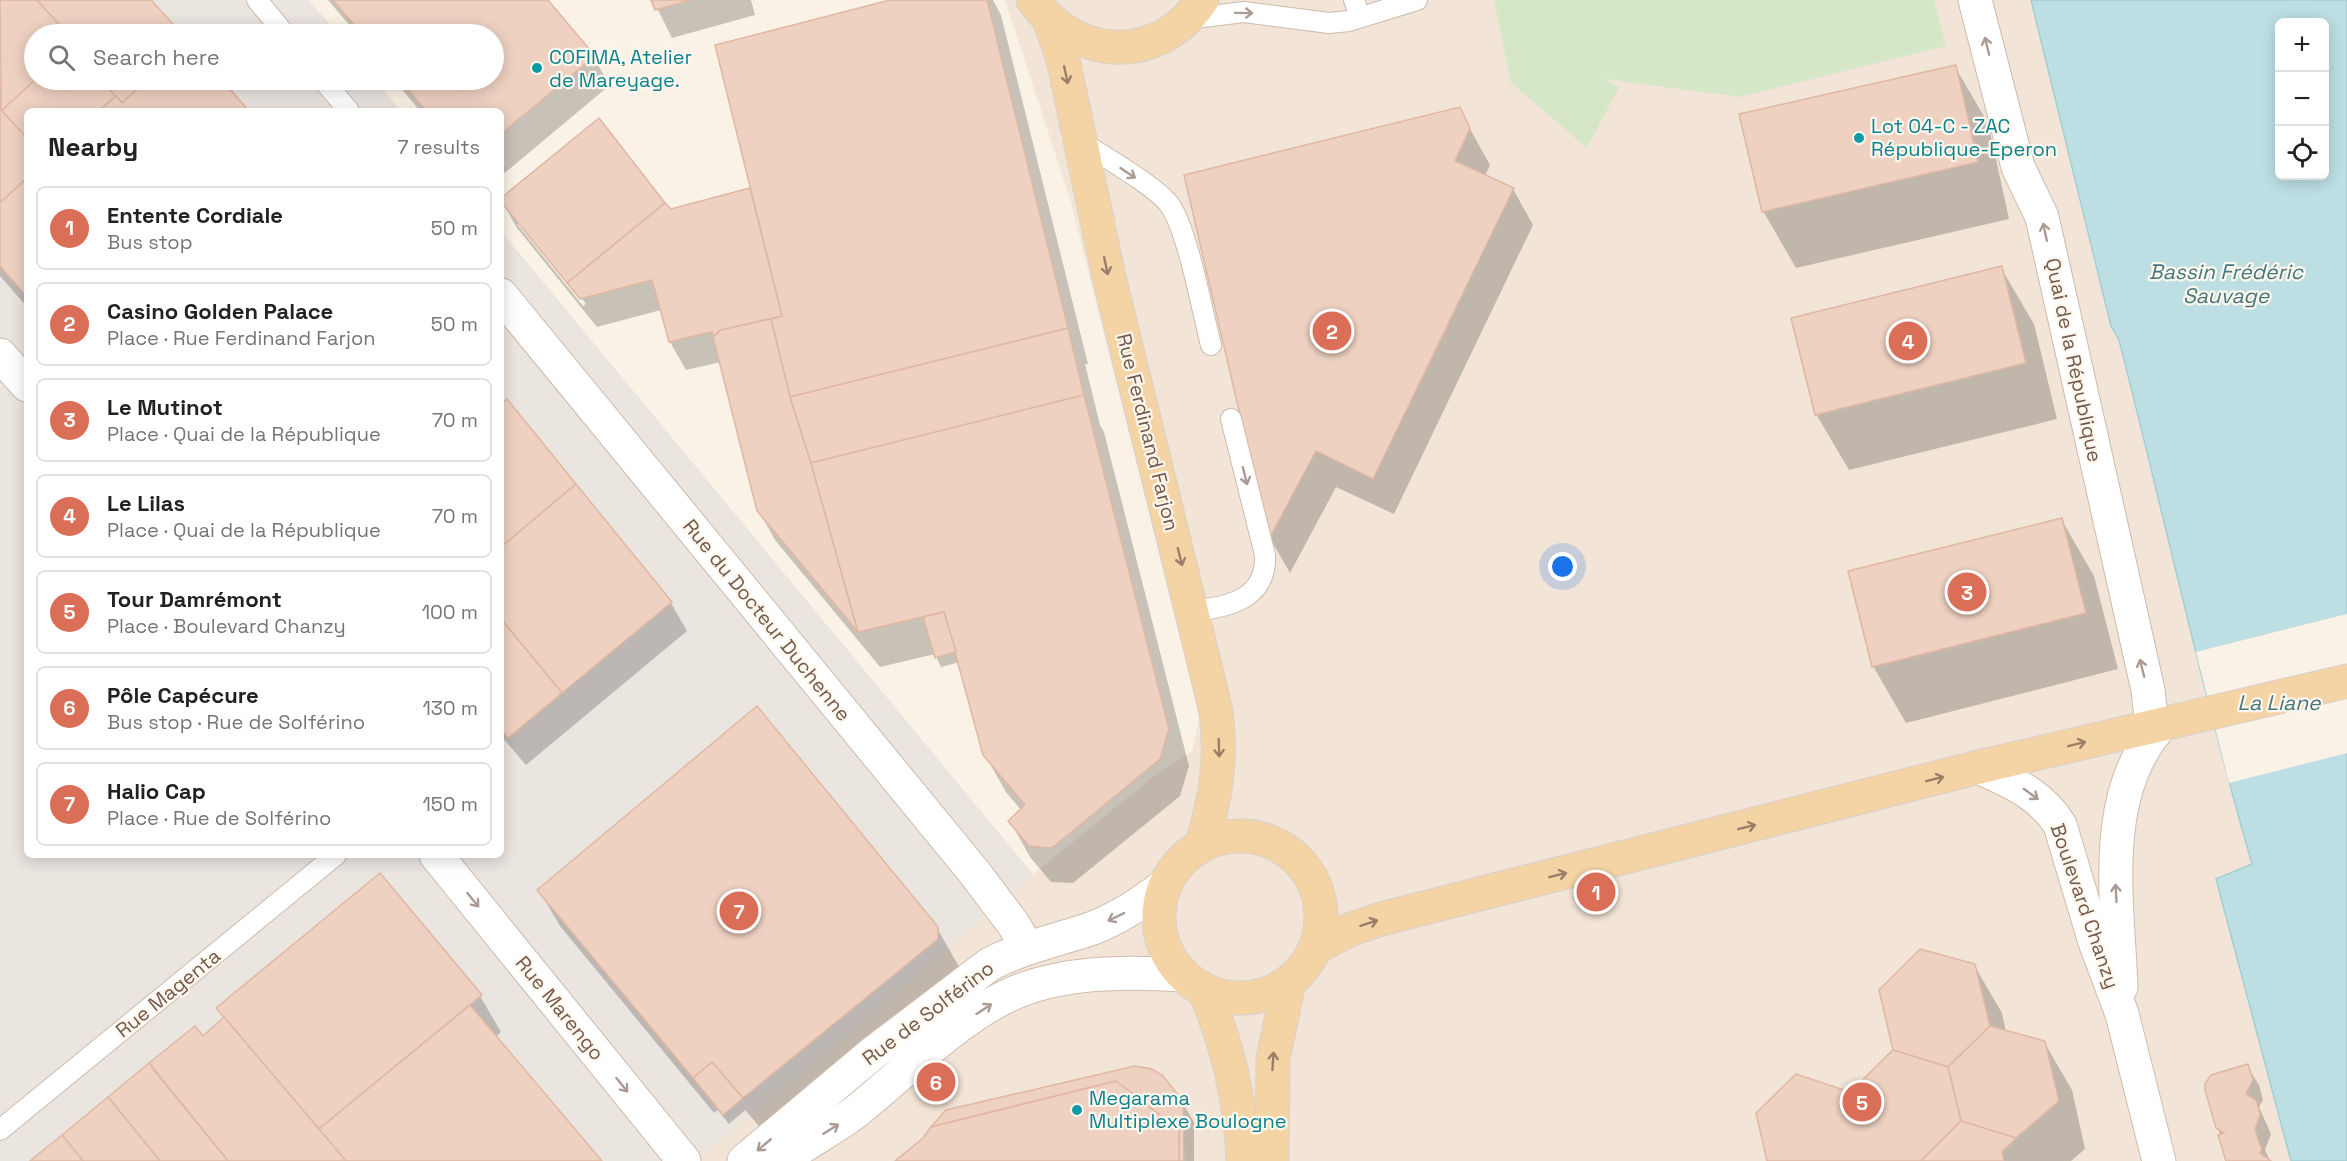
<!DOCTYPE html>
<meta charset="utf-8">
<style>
body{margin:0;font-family:"Space Grotesk",sans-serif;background:#f6f6f6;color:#222}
.controls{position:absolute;right:18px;top:18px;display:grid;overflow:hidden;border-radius:9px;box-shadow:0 3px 15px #0003}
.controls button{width:54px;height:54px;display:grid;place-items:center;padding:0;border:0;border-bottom:2px solid #e0e0e0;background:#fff;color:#222;font:30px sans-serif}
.you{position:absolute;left:1563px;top:567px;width:21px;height:21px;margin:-15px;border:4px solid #fff;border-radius:50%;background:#1a73e8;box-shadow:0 0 0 9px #1a73e833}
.badge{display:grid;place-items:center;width:39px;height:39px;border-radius:50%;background:#db6e56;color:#fff;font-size:20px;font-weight:700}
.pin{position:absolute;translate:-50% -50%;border:3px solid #fff;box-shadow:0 2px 6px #0006}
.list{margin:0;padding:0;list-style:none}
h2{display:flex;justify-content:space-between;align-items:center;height:78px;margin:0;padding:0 24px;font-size:26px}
h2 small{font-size:20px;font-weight:400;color:#767676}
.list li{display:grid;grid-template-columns:39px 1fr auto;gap:18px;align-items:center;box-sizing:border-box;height:84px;margin:0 12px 12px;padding:0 12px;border:2px solid #e0e0e0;border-radius:9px}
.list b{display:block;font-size:22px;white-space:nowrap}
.list p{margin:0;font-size:20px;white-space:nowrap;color:#767676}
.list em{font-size:20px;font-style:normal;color:#767676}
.icon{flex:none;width:33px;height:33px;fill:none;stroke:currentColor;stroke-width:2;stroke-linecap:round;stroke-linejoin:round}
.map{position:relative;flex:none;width:2347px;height:1161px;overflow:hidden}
.search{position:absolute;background:#fff;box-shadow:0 3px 15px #0003;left:24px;top:24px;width:480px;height:66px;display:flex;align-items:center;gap:15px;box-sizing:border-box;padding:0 21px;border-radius:33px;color:#767676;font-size:22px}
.panel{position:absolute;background:#fff;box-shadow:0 3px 15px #0003;left:24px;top:108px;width:480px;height:750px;border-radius:9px}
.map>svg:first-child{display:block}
.residential{fill:#f2e4d6}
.industrial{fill:#ebe5e0}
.green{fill:#d5e7c6}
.water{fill:#bddfe3;stroke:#a4ced4;stroke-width:1.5;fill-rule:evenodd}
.pier{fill:#fbf2e7}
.shadow{fill:#0003;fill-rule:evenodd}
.building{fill:#eed1c1;stroke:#dfb7a2;stroke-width:1.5}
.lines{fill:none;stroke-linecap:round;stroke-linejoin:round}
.lane-casing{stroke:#ccbaae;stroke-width:22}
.street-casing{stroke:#ccbaae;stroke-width:35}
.secondary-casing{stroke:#d0bcaf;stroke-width:35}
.primary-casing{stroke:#d8d1cd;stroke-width:35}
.lane{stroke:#fff;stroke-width:20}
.street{stroke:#fff;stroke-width:33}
.secondary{stroke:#fff;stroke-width:33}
.primary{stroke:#f4d3a5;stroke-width:33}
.oneway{stroke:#ab9b94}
.oneway2{stroke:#9a7e67}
.culture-dot{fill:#0f9aa8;stroke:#fef7ed;stroke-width:2}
.labels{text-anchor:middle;stroke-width:4.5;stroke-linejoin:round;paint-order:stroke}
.culture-label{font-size:20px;fill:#0d838f;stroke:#fef7ed;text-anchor:start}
.street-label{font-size:20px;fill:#73594d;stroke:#fef7ed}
.water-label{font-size:21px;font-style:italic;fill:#45777d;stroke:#fef7ed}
</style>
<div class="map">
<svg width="2347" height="1161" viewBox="0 0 2347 1161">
<rect width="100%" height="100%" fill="#fbf2e7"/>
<polygon class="residential" points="1005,0 2031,0 2111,326 2119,340 2169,535 2210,713 2252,864 2217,879 2291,1161 695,1161 855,1029 1033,874 1163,769 1192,752 1199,720 1193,689 1070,199"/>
<polygon class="industrial" points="0,0 309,0 338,34 34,34 34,80 375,80 401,111 27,111 27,855 501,855 501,231 1033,874 855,1029 695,1161 0,1161"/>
<polygon class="green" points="1494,0 1934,0 1946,46 1740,97 1604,79 1619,87 1587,148 1511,83"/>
<path class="water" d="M2031,0H2347V1161H2291L2216,879L2252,864C2202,691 2164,515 2119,340L2111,326ZM2280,22H2324V176H2280Z"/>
<polygon class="pier" points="2347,614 2347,753 2229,783 2196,652"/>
<g class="shadow">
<polygon points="0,0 149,0 180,34 34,34 34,80 220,80 247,111 27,111 27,307 0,276"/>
<polygon points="328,0 546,0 593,57 610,85 501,176 501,111 420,111 394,80 494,80 494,34 357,34"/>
<polygon points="653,0 751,0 755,15 672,38"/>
<path d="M896,0H993L1001,15L1088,364H1085L1100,425L1104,432L1189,766L1180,796L1073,883L1051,882L1030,857L1010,821L1021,810L1006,792L985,755L960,662L941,667L935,654L880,667L775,540L759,511L721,362L686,370L670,342L661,310L597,327L517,228L501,200L670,210L749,189L753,197ZM517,224H521L586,304L583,306Z"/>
<polygon points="1955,67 1988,123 2009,219 1796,268 1763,211"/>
<polygon points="1459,109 1490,165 1485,176 1513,189 1533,225 1394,514 1336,487 1290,573 1270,538 1186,176"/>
<polygon points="2001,268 2034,324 2057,419 1849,470 1816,414"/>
<polygon points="501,396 671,603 687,631 526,765 501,736"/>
<polygon points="2061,519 2094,576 2118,669 1906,723 1873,666"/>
<polygon points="539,890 937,928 958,965 958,975 765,1133 745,1110 729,1124 718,1110 714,1113 560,926"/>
<polygon points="1974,965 2002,1013 2006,1032 2044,1042 2072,1090 2085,1149 2071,1161 1769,1161 1850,1093"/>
<polygon points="480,996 501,1032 495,1037 600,1161 33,1161 154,1069 151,1064 203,1038 225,1019 218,1008"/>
<polygon points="2247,1066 2259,1085 2263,1100 2259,1107 2271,1134 2265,1150 2270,1161 2227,1161 2218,1128"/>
<polygon points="1135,1068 1182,1102 1194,1122 1194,1161 898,1161 924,1139 947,1112"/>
</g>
<g class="building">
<polygon points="0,0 37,0 68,34 34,34 35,80 1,111"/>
<polygon points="37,0 151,0 182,34 68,34"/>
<polygon points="333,0 548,0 595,56 501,134 501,111 426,111 400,80 494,80 494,34 362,34"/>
<polygon points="651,0 692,0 655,10"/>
<polygon points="890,0 987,0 1068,328 790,397 771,319 782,316 715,45"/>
<polygon points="1956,65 1978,162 1762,212 1739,114"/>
<polygon points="35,80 101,80 116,96 99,111 27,111 27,138 1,111"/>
<polygon points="101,80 147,80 122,103"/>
<polygon points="147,80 222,80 249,111 99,111 116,96 122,103"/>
<polygon points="1460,107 1470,128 1455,161 1514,188 1373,479 1316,451 1269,539 1184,175"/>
<polygon points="0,109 27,138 27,178 0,203"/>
<polygon points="599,118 665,203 567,283 501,202 501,198"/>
<polygon points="27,178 27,297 0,266 0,203"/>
<polygon points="750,188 782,316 721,330 713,337 712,332 669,342 652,280 580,299 567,283 665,203 671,209"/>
<polygon points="2002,266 2026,363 1815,415 1791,318"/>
<polygon points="771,319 790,397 811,463 858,632 757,511 713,337 721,330"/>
<polygon points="1068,328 1084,395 811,463 790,397"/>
<polygon points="1084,395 1169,729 1160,759 1052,848 1029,846 1008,821 1025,805 983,755 944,612 858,632 811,463"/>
<polygon points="507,399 576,484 501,547 501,404"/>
<polygon points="576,484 672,602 562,693 501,619 501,547"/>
<polygon points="2062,518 2086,613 1872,667 1848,571"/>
<polygon points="944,612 956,652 935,658 923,617"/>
<polygon points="501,619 562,693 508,738 501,729"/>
<polygon points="757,706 938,927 938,939 743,1098 712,1062 693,1078 537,890"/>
<polygon points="380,873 482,995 319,1129 216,1008"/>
<polygon points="1920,949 1975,964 1990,1026 1948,1067 1893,1050 1879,990"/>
<polygon points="470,1005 602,1161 346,1161 319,1129"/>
<polygon points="224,1017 319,1129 346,1161 228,1161 149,1063 195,1026 203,1036"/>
<polygon points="1990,1026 2045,1041 2059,1101 2016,1138 1961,1121 1948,1067"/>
<polygon points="1893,1050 1948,1067 1961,1121 1921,1161 1767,1161 1756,1113 1796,1074 1850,1092"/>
<polygon points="712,1062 743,1098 723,1115 693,1078"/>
<polygon points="149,1063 158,1075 228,1161 160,1161 108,1097"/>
<polygon points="2248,1064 2253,1080 2246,1094 2256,1100 2260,1114 2255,1130 2262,1150 2260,1153 2271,1161 2226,1161 2218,1135 2224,1133 2216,1128 2205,1090 2205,1084 2211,1075"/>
<polygon points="1135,1066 1152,1069 1163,1076 1183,1101 1184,1161 1179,1161 1179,1130 1116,1081 931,1127 946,1110"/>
<polygon points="1116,1081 1179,1130 1179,1161 895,1161 923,1138 931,1127"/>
<polygon points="108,1097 160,1161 83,1161 62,1135"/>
<polygon points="1961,1121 2016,1138 2002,1152 2004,1161 1921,1161"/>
<polygon points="62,1135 83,1161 30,1161"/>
</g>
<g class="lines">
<g class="lane-casing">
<g id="lane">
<polyline points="257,0 285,34"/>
<polyline points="1354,0 1360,17"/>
<polyline points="1186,19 1244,12 1329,23 1349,21 1417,0"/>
<polyline points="323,80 349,111"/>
<path d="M1079,140C1101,155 1154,185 1169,204C1188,230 1202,311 1211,345"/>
<path d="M1193,611C1229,607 1267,599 1265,555L1231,419"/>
<polyline points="0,1130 336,855"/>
</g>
</g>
<g class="street-casing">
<g id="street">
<polyline points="1975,0 2018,167 2042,217 2148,690 2152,726"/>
<polyline points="501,295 974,872 1014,925 1027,948"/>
<polyline points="0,355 27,385"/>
<polyline points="436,855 684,1161"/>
</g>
</g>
<g class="secondary-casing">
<g id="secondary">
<path d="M1979,767C2011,782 2041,794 2060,825L2095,942L2122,1014L2159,1161"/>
<path d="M2121,987C2118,902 2098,792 2163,723"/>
<path d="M744,1161L873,1053L990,964C1023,947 1058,940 1093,928C1119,918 1143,902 1165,885"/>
<path d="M782,1161C806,1142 834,1129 858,1110C901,1075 955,1022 1003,998C1056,971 1125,971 1183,975"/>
</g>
</g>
<g class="primary-casing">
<g id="primary">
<path d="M1033,0C1076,61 1159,65 1202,0"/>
<path d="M1049,19L1063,59L1109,277L1216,711C1222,759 1216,800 1201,846"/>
<circle cx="1240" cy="917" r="81"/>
<polyline points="1316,947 1349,930 1381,919 1979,767 2347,681"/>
<path d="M1204,989C1228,1045 1241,1100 1243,1161"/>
<polyline points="1272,1161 1273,1059 1289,982"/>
</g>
</g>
<use href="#lane" class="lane"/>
<use href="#street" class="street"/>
<use href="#secondary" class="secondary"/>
<use href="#primary" class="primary"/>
</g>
<defs><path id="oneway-shaft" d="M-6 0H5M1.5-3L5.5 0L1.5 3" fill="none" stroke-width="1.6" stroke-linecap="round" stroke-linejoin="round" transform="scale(1.5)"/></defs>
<g class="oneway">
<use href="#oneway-shaft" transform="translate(1244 13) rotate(1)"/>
<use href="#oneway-shaft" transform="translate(1987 46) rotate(-104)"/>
<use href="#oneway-shaft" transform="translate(1128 173) rotate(34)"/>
<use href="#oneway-shaft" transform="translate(2045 232) rotate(-102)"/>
<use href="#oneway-shaft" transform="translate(1245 476) rotate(76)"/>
<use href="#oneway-shaft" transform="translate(2142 668) rotate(-104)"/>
<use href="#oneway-shaft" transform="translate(2031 794) rotate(36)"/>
<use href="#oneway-shaft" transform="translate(2116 893) rotate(-93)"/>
<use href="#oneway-shaft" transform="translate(473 900) rotate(51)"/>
<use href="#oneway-shaft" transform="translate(1116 917) rotate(154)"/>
<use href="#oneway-shaft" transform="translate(984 1009) rotate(-33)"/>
<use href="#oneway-shaft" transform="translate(622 1085) rotate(51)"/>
<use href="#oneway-shaft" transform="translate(831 1129) rotate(-32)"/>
<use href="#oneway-shaft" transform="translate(764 1145) rotate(140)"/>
</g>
<g class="oneway2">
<use href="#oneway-shaft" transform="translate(1066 75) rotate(78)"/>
<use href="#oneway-shaft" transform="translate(1106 266) rotate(78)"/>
<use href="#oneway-shaft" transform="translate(1180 557) rotate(76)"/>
<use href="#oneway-shaft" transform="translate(2077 744) rotate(-14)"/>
<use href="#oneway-shaft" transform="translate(1219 748) rotate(88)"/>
<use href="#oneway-shaft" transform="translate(1935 779) rotate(-14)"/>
<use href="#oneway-shaft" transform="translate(1747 827) rotate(-14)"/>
<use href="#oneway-shaft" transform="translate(1558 875) rotate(-14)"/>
<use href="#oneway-shaft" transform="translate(1369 923) rotate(-18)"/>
<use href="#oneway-shaft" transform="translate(1273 1061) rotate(-86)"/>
</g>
<g class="culture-dot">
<circle cx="537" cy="68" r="6"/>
<circle cx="1859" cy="138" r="6"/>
<circle cx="1077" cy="1110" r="6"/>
</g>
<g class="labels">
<g class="culture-label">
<text x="549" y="64">COFIMA, Atelier<tspan x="549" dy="23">de Mareyage.</tspan></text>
<text x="1871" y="133">Lot 04-C - ZAC<tspan x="1871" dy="23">République-Eperon</tspan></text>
<text x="1089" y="1105">Megarama<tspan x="1089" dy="23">Multiplexe Boulogne</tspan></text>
</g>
<g class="street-label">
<text transform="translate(2074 360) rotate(78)" y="7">Quai de la République</text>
<text transform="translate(1148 432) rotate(76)" y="7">Rue Ferdinand Farjon</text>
<text transform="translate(767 620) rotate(51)" y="7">Rue du Docteur Duchenne</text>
<text transform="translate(2085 906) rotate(71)" y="7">Boulevard Chanzy</text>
<text transform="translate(168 993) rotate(-39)" y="7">Rue Magenta</text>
<text transform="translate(560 1008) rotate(51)" y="7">Rue Marengo</text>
<text transform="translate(928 1013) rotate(-37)" y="7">Rue de Solférino</text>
</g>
<g class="water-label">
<text x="2226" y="279">Bassin Frédéric<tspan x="2226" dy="24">Sauvage</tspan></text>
<text x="2279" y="710">La Liane</text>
</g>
</g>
</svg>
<div class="controls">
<button>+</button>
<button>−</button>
<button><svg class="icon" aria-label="locate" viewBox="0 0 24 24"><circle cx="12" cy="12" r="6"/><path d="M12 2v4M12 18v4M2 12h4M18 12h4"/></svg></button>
</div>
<div class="you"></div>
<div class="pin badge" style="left:1596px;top:892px">1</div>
<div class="pin badge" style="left:1332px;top:331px">2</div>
<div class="pin badge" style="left:1967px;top:592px">3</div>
<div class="pin badge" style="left:1908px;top:341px">4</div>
<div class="pin badge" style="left:1862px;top:1102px">5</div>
<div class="pin badge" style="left:936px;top:1082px">6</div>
<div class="pin badge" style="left:739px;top:911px">7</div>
<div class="search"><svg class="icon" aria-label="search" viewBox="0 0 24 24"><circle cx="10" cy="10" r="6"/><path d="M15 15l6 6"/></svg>Search here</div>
<section class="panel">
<h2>Nearby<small>7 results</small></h2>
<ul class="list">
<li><span class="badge">1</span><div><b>Entente Cordiale</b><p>Bus stop</p></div><em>50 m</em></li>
<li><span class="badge">2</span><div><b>Casino Golden Palace</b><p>Place · Rue Ferdinand Farjon</p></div><em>50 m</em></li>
<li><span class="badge">3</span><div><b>Le Mutinot</b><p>Place · Quai de la République</p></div><em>70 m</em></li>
<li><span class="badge">4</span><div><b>Le Lilas</b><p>Place · Quai de la République</p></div><em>70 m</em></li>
<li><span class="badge">5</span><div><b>Tour Damrémont</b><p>Place · Boulevard Chanzy</p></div><em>100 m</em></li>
<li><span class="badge">6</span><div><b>Pôle Capécure</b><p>Bus stop · Rue de Solférino</p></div><em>130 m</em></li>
<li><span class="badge">7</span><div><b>Halio Cap</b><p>Place · Rue de Solférino</p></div><em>150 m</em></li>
</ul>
</section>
</div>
